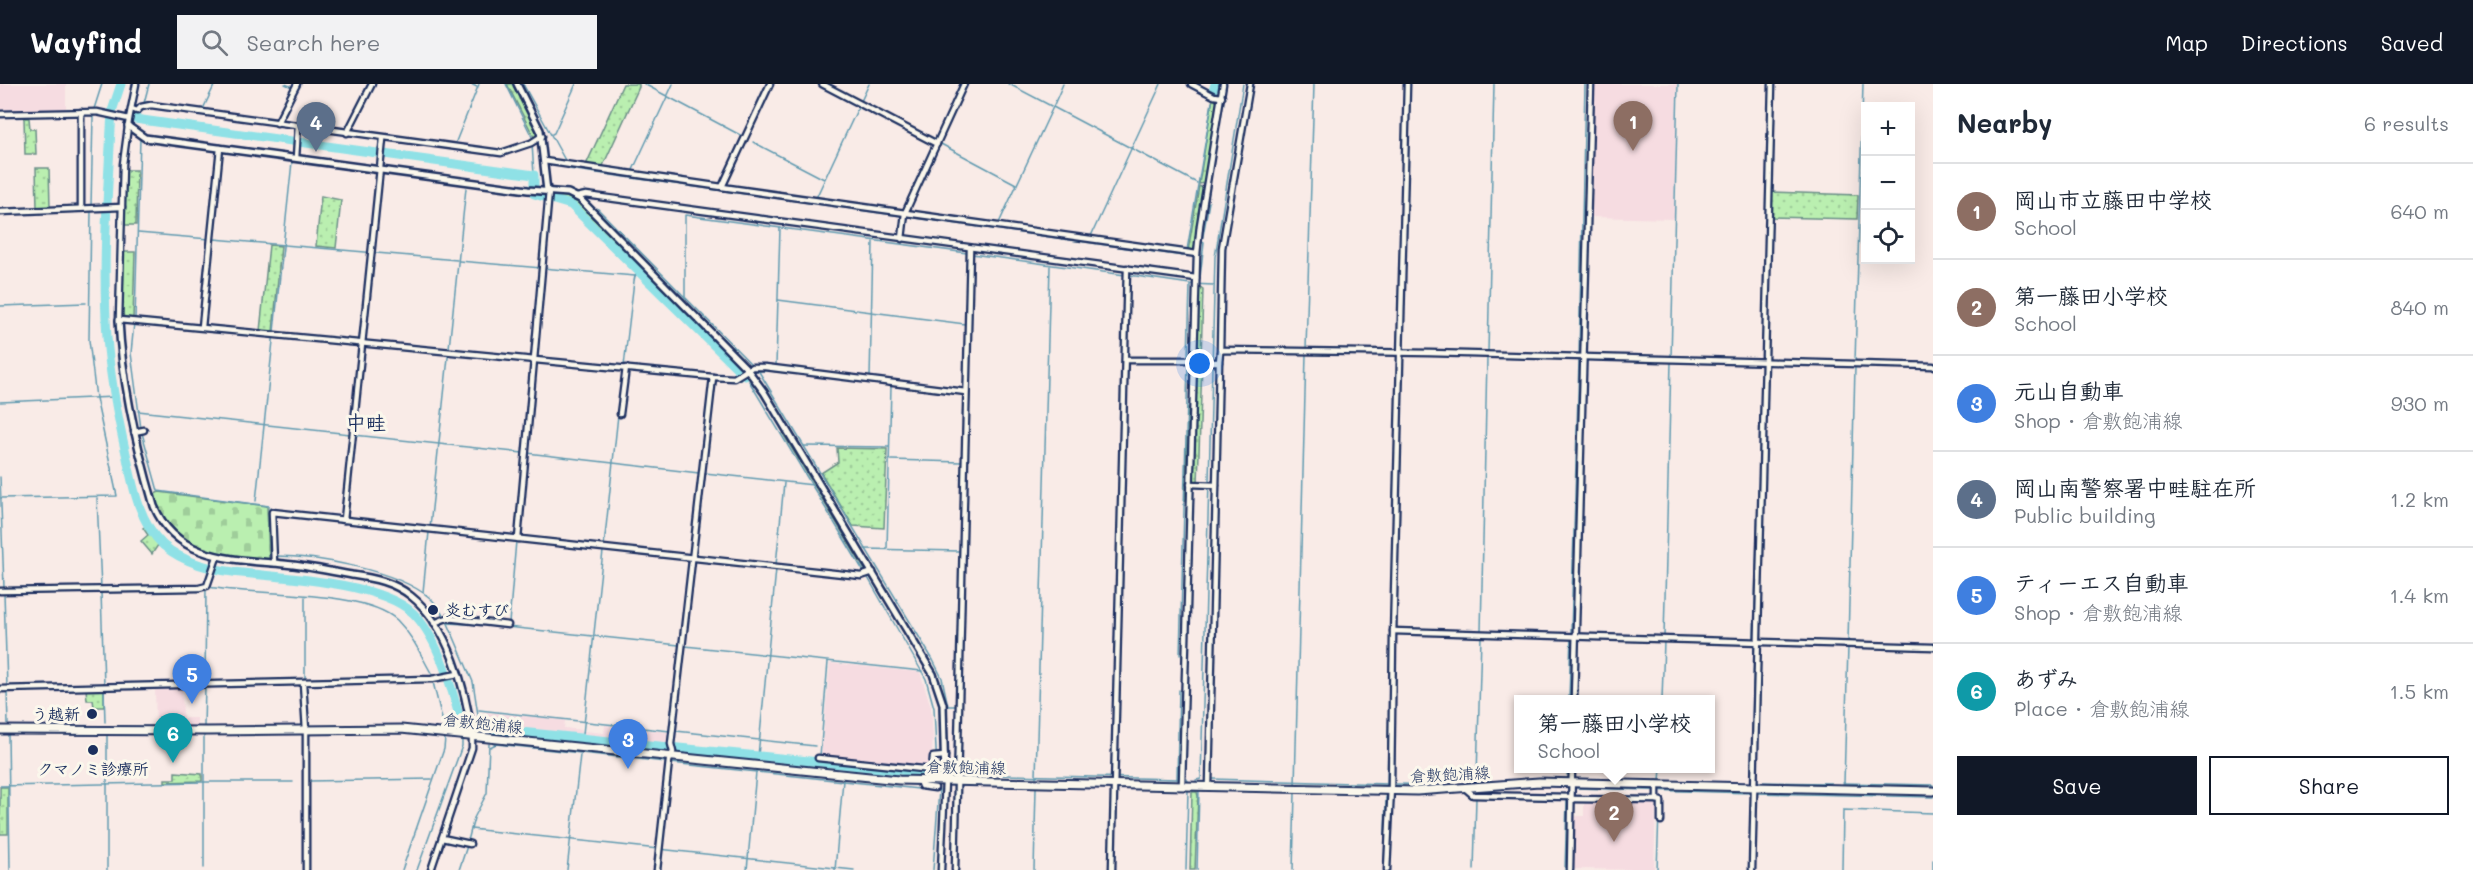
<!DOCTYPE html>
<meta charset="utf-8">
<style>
body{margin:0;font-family:Mali,"Klee One",sans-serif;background:#f2f2f3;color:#1f2937}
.controls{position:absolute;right:18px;top:18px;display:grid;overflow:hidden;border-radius:0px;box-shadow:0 6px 24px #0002}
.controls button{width:54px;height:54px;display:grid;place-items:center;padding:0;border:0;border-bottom:2px solid #e0e1e3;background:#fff;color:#1f2937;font:30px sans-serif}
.you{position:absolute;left:1200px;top:280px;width:21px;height:21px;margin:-15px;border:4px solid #fff;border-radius:50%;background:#1a73e8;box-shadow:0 0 0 9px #1a73e833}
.badge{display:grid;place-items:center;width:39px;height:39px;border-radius:50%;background:#111827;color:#fff;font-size:20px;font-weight:700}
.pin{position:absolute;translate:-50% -50px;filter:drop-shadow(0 2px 3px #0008)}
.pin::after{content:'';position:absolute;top:32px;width:21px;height:18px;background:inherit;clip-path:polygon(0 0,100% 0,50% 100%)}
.popup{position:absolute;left:1514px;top:611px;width:201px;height:78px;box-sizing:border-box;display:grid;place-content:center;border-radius:0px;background:#fff;filter:drop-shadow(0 2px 4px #0005);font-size:20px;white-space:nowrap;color:#747a83}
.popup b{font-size:22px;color:#1f2937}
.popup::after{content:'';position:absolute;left:50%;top:100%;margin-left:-12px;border:12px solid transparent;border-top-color:#fff}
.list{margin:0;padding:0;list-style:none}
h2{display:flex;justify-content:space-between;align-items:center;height:78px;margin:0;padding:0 24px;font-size:26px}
h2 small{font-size:20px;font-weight:400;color:#747a83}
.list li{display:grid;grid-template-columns:39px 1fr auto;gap:18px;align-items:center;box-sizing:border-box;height:96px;padding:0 24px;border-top:2px solid #e0e1e3}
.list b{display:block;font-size:22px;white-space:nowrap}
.list p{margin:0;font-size:20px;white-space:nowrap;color:#747a83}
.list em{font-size:20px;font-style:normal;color:#747a83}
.actions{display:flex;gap:12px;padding:18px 24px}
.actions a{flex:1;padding:14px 0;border:2px solid #111827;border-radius:0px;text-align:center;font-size:21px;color:#111827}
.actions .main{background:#111827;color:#fff}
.icon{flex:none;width:33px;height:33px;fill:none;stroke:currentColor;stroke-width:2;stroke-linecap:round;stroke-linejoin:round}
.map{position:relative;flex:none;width:1933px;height:786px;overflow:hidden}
header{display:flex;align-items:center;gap:36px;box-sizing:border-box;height:84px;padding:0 30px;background:#111827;color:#fff}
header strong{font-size:28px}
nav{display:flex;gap:33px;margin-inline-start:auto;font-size:21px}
.search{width:420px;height:54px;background:#f2f2f3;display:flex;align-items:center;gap:15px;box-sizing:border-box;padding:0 21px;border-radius:0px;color:#747a83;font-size:22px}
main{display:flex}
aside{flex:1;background:#fff}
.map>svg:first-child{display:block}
.built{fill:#f6dce1}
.grass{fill:url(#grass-dots);stroke:#6a8f87;stroke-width:1.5}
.cemetery{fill:url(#cemetery-stones);stroke:#6a8f87;stroke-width:1.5}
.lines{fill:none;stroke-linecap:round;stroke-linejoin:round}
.stream{stroke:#619ab0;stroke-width:1.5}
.river{stroke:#8fe1e6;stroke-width:9}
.minor-casing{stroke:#1b2f5e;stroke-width:9}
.tertiary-casing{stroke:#1b2f5e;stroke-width:10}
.primary-casing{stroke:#1b2f5e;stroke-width:11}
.minor{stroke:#fbf7ec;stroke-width:4.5}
.tertiary{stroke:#fbf7ec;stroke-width:5}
.primary{stroke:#fbf7ec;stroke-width:7}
.poi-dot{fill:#1b2f5e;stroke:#fbf7ec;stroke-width:2}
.labels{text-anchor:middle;stroke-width:6;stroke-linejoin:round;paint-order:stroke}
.poi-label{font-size:16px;font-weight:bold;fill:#1b2f5e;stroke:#fbf7ec;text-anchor:start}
.street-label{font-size:16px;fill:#1b2f5e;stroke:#fbf7ec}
.quarter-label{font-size:20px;font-weight:bold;fill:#1b2f5e;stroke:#fbf7ec}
</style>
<header>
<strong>Wayfind</strong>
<div class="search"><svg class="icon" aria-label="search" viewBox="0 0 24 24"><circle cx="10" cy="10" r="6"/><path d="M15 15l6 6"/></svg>Search here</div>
<nav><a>Map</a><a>Directions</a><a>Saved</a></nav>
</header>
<main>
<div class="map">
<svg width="1933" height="786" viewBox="0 0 1933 786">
<defs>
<pattern id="grass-dots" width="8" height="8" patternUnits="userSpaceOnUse" patternTransform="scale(1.5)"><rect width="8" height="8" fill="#baefb0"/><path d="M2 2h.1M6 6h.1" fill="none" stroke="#9fcd9a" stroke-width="1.8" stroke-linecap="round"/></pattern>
<pattern id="cemetery-stones" width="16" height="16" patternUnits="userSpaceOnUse" patternTransform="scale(1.5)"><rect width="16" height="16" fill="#baefb0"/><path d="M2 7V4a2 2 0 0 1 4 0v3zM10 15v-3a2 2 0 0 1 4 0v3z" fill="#9fcd9a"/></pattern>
</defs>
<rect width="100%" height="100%" fill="#f9ebe7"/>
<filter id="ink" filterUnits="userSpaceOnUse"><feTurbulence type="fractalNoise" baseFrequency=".0167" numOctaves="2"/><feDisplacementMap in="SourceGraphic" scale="12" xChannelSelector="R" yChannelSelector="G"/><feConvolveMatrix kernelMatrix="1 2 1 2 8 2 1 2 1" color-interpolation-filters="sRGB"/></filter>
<g filter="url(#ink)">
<g class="built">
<polygon points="0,0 66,0 66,25 0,27"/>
<polygon points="1592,0 1677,0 1674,135 1589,133"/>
<polygon points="830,579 920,588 931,623 933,652 931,684 821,673"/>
<polygon points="182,603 183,634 197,634 197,642 156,643 155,604"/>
<polygon points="484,628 565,636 564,644 582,646 581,651 483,641"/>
<polygon points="605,641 669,648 668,661 584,650 584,647 604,649"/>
<polygon points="1584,716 1656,718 1654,786 1573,785 1574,732 1584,732"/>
</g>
<g class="grass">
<polygon points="507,0 514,0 539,51 535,55"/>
<polygon points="623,0 639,0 639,3 602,84 586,81"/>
<polygon points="1213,14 1218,19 1204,99 1199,100"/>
<polygon points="24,34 29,34 30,45 35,45 36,70 25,70"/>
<polygon points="36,84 49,84 50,123 37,124"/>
<polygon points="126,86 137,86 136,141 125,141"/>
<polygon points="1199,102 1203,104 1195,166 1188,167"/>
<polygon points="1770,108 1858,111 1857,135 1770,133"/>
<polygon points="552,110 567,113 578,119 663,203 662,209 576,122 565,116 550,112"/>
<polygon points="321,112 341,116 336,164 316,162"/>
<polygon points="269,161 281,162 273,248 260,247"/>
<polygon points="123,168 135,168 133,234 121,232"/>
<polygon points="1199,202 1203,205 1201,276 1197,274"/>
<polygon points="1202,279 1198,399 1193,398 1196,282"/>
<polygon points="1188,324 1190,325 1188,414 1185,417"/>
<polygon points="786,348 867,483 866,488 783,350"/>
<polygon points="837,364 887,365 884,444 853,442 821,389 838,378"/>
<polygon points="146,442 167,466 166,467 158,461 152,470 141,457 148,451 143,444"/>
<polygon points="104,604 104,623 94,623 93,616 87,616 86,605"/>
<polygon points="175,688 202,690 202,697 165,698 165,695 175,695"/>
<rect x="0" y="703" width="8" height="47"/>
<polygon points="1192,708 1197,708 1198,712 1195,786 1190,786"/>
</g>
<path class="cemetery" d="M159,408L267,422L269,477C221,473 169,465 153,411Z"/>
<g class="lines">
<g class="stream">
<polyline points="285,0 292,3"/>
<polyline points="471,0 477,3"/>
<polyline points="506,0 533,55"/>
<polyline points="523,0 566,78"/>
<polyline points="644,0 742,52"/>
<polyline points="1063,0 1053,23 1197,99"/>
<polyline points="146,18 197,25"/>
<polyline points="144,19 149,0"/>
<polyline points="203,25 215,0"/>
<polyline points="955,25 967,0"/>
<polyline points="93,28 102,0"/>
<polyline points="0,33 98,30"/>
<polyline points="351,46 375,0"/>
<polyline points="552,50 554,49 576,0"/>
<polyline points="748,54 752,44"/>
<polyline points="294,58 295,47"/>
<polyline points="753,58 824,95"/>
<polyline points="532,59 534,91"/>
<polyline points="455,60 479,0"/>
<polyline points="941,60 1016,100"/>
<polyline points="379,69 380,57"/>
<polyline points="378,81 379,76"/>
<polyline points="568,82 569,85 1183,172 1184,170"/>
<polyline points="632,88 673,0"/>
<polyline points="725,103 742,66"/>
<polyline points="816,114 869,0"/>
<polyline points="91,122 93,32"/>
<polyline points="597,124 751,280"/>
<polyline points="909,127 942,54"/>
<polyline points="999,139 1053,23 1009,0"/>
<polyline points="138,149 209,155"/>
<polyline points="1091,152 1161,0"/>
<polyline points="214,155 457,176"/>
<polyline points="1187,166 1212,18"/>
<polyline points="972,170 1125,191"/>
<polyline points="459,177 635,192"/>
<polyline points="1129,191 1190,200 1214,201"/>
<polyline points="1200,194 1204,158 1202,157 1209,118"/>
<polyline points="685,214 685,131 967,169"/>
<polyline points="778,216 965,240"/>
<polyline points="0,222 86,219"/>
<polyline points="135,235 140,54"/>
<polyline points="134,239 131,269 141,345"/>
<polyline points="200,241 201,231"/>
<polyline points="1306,265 1314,0"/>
<polyline points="1398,266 1404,0"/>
<polyline points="1488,269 1494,0"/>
<polyline points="1579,272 1585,0"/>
<polyline points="532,273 546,112"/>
<polyline points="1188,274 1190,201"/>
<polyline points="1671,274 1678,0"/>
<polyline points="1762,275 1769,0"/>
<polyline points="1855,278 1863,0"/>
<polyline points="624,282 634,197 635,192 639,188"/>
<polyline points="776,282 780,144"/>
<polyline points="758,286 933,576 942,594 948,622 955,622"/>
<polyline points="753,287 770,287 963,310"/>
<polyline points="870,294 873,158"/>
<polyline points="725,296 741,295"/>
<polyline points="749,297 864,488"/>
<polyline points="0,318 115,313"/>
<polyline points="138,327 350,350"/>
<path d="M142,349L158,407L269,422L271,472C313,471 397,486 430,514C436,519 440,526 444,533"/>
<polyline points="354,351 523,369"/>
<polyline points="804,362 889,363"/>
<polyline points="527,369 699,389"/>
<polyline points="891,376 961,378"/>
<polyline points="523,379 531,276"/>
<polyline points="705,389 813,401"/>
<polyline points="0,393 4,504"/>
<polyline points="0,414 117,412 96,314 89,256 91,127"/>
<polyline points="97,414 101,504"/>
<polyline points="256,417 292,78"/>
<polyline points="430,443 466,104"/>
<polyline points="604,462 618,331"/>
<polyline points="865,465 959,467"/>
<polyline points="887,465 891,302"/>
<polyline points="776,481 784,399"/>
<polyline points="867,492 926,595 934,624 937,686"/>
<polyline points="206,498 209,484"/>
<path d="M209,503C255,512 364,505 397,536C414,553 422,574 434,594"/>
<polyline points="146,507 205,506"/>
<polyline points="79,508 101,508"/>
<polyline points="423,508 429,448"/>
<polyline points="4,509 7,603"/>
<polyline points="447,537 473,598 480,644"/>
<polyline points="448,539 484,541"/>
<polyline points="509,539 516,457"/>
<polyline points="507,543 679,561"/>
<polyline points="1481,548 1487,274"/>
<polyline points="1664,553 1671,278"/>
<polyline points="1754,555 1762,280"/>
<polyline points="1848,558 1855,283"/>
<polyline points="685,562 922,587"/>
<polyline points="1180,571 1188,279"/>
<polyline points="305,595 305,513"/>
<polyline points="205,597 206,503"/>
<polyline points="433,598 444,643"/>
<polyline points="104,601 101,508 114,507"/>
<polyline points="104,606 105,638"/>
<polyline points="7,607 8,640"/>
<polyline points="1569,616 1579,276"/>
<polyline points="1662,616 1664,557"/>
<polyline points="479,626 670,647"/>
<polyline points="1118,631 1130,192"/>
<polyline points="204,642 205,602"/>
<polyline points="461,642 468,642"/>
<polyline points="676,647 815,662"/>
<polyline points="8,650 10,786"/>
<polyline points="487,650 487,645"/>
<polyline points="303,651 304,680"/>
<polyline points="107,652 107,786"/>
<polyline points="582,659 603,467"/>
<polyline points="490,663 496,660 666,678"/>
<polyline points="758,672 776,485"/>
<polyline points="820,672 828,578"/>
<polyline points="671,679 938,707"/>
<polyline points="955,687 967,170"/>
<polyline points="960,690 1178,695"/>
<polyline points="1567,691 1568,684"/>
<polyline points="1477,692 1481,553"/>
<polyline points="1036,693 1050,182"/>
<polyline points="1117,695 1117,687"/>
<polyline points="1177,695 1179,606"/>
<polyline points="1187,695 1188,697"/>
<polyline points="1212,695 1388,700"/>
<polyline points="1196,696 1201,695 1215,173 1243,0"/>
<polyline points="308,697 432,695"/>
<polyline points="1660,697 1661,684"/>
<polyline points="1751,697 1754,560"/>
<polyline points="1757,698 1831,699"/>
<polyline points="1843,699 1933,701"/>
<polyline points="1844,699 1848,563"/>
<polyline points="1396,700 1449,701 1490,696 1490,699"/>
<polyline points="1295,701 1306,270"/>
<polyline points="0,702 204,698 204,652"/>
<polyline points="1387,702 1398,271"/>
<polyline points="1575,704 1751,709"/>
<polyline points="1660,705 1660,713"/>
<polyline points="1756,709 1933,713"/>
<polyline points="471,745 854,786"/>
<polyline points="468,757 474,734 487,709 489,660"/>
<polyline points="204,784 204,698 293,698"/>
<polyline points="303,786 304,729"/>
<polyline points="402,786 444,665 445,654"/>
<polyline points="417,786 462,662 462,656"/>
<polyline points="459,786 467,762"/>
<polyline points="567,786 580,671"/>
<polyline points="654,786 657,766"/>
<polyline points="747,786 756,688"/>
<polyline points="835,786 843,696"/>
<polyline points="933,786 939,706"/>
<polyline points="952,786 953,758"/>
<polyline points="1034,786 1036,704"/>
<polyline points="1186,786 1188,706"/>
<polyline points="1197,786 1199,705"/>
<polyline points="1293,786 1295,709"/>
<polyline points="1384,786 1386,713"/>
<polyline points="1474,786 1476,714"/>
<polyline points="1565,786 1567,715"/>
<polyline points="1657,786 1659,728"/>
<polyline points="1749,786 1751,707"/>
<polyline points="1842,786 1843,726 1933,729"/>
<polyline points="1933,786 1933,776"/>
</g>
<g class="river">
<path d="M121,0L112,27C108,102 102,179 107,253C110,294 118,335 127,374C133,404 140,439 163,461C186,481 223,488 252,490C294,494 382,500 413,529C439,554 454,610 462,645"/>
<polyline points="1212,10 1215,0"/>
<polyline points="135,35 534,91 534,110 571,121 745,292"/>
<polyline points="480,644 939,690"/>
</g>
<g class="minor-casing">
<g id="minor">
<polyline points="136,0 129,35 123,80 119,236 713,293 734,294 752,283 765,283 966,308"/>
<polyline points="822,0 937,60"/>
<polyline points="1191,0 1214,12 1222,13"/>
<polyline points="132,25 137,27 141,23 151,21 501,69 531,59 542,52"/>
<polyline points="81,28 81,124"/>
<polyline points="0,30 97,28 129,35"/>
<polyline points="277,39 297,0"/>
<polyline points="347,49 372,0"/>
<polyline points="296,74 298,42"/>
<polyline points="544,77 722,103 770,0"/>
<polyline points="722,103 1197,170"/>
<polyline points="577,113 586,111 1196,194"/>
<polyline points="0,128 122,123"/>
<polyline points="902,155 905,129 964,0"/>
<polyline points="202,243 220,64"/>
<polyline points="1220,268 1222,164 1250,0"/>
<polyline points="1126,276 1194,276"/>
<polyline points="1194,278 1219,278 1220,268 1223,266 1430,269 1933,282"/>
<polyline points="620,330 626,284"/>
<polyline points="134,348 144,346"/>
<polyline points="1190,400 1216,401"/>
<polyline points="344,436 383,55"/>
<polyline points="518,455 549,107"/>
<polyline points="274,479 272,428 861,492 873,488"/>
<polyline points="0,507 199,504 207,502 217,473"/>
<polyline points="434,539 447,534 508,541"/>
<polyline points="1393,547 1933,563"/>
<polyline points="303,599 306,646 306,786"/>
<polyline points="0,605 432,595 458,590"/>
<polyline points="1574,616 1591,0"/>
<polyline points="818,674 932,686 933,673 945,672"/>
<polyline points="919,696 921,702 935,704"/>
<polyline points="1182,700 1197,170 1200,141 1223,0"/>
<polyline points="1657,700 1657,716 1661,717 1661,737"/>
<polyline points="1209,701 1219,278"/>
<polyline points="1466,705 1473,711 1571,713"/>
<polyline points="1571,715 1657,716"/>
<polyline points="442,754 470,760"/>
<polyline points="431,786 472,664 472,652"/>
<polyline points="657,786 669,677 673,668 671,660 713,293"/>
<polyline points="941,786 945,697"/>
<polyline points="955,786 970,164"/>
<polyline points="1112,786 1127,184"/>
<polyline points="1387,786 1391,703 1393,552 1407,0"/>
<polyline points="1570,786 1572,684"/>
<polyline points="1752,786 1772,0"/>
</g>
</g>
<g class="tertiary-casing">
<g id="tertiary">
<polyline points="517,0 540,46 547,107"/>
<polyline points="128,42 145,54 528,106 568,109 580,115 747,285 764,308 933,590 943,620 945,697"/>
<path d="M119,236C122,300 136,361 154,422C177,477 234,475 284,480C307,482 329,487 352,491C373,494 394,498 411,512C449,542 466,606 472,652"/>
</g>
</g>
<g class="primary-casing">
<polyline id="primary" points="0,646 207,647 401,645 899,696 1417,707 1539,698 1933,707"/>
</g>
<use href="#minor" class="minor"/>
<use href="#tertiary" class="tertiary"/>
<use href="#primary" class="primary"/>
</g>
</g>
<g class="poi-dot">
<circle cx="433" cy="526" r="6"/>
<circle cx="92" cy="630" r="6"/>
<circle cx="93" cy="666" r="6"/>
</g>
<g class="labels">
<g class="poi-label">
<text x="445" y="532">炎むすび</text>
<text x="80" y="636" text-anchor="end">う越新</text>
<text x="93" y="691" text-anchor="middle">クマノミ診療所</text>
</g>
<g class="street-label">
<text transform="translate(483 639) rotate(6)" y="6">倉敷飽浦線</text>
<text transform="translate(966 683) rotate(1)" y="6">倉敷飽浦線</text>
<text transform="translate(1450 690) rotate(-3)" y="6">倉敷飽浦線</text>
</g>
<g class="quarter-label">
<text x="366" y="346">中畦</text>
</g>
</g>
</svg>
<div class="controls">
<button>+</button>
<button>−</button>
<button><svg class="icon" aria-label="locate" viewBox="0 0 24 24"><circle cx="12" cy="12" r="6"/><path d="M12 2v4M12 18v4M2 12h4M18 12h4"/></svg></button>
</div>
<div class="you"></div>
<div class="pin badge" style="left:1633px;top:67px;background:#8d6e63">1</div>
<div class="pin badge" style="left:1614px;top:758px;background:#8d6e63">2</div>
<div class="popup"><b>第一藤田小学校</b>School</div>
<div class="pin badge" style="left:628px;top:685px;background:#3f7fe0">3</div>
<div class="pin badge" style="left:316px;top:68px;background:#5c6f8a">4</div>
<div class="pin badge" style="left:192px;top:620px;background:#3f7fe0">5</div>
<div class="pin badge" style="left:173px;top:679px;background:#0f9aa8">6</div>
</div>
<aside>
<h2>Nearby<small>6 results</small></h2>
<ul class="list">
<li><span class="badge" style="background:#8d6e63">1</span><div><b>岡山市立藤田中学校</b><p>School</p></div><em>640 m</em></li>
<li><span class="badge" style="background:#8d6e63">2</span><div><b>第一藤田小学校</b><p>School</p></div><em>840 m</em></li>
<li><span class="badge" style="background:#3f7fe0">3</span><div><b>元山自動車</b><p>Shop · 倉敷飽浦線</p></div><em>930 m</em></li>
<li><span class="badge" style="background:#5c6f8a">4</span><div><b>岡山南警察署中畦駐在所</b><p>Public building</p></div><em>1.2 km</em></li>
<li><span class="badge" style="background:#3f7fe0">5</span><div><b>ティーエス自動車</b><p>Shop · 倉敷飽浦線</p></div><em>1.4 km</em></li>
<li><span class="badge" style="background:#0f9aa8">6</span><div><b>あずみ</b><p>Place · 倉敷飽浦線</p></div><em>1.5 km</em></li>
</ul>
<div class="actions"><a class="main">Save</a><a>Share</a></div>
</aside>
</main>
